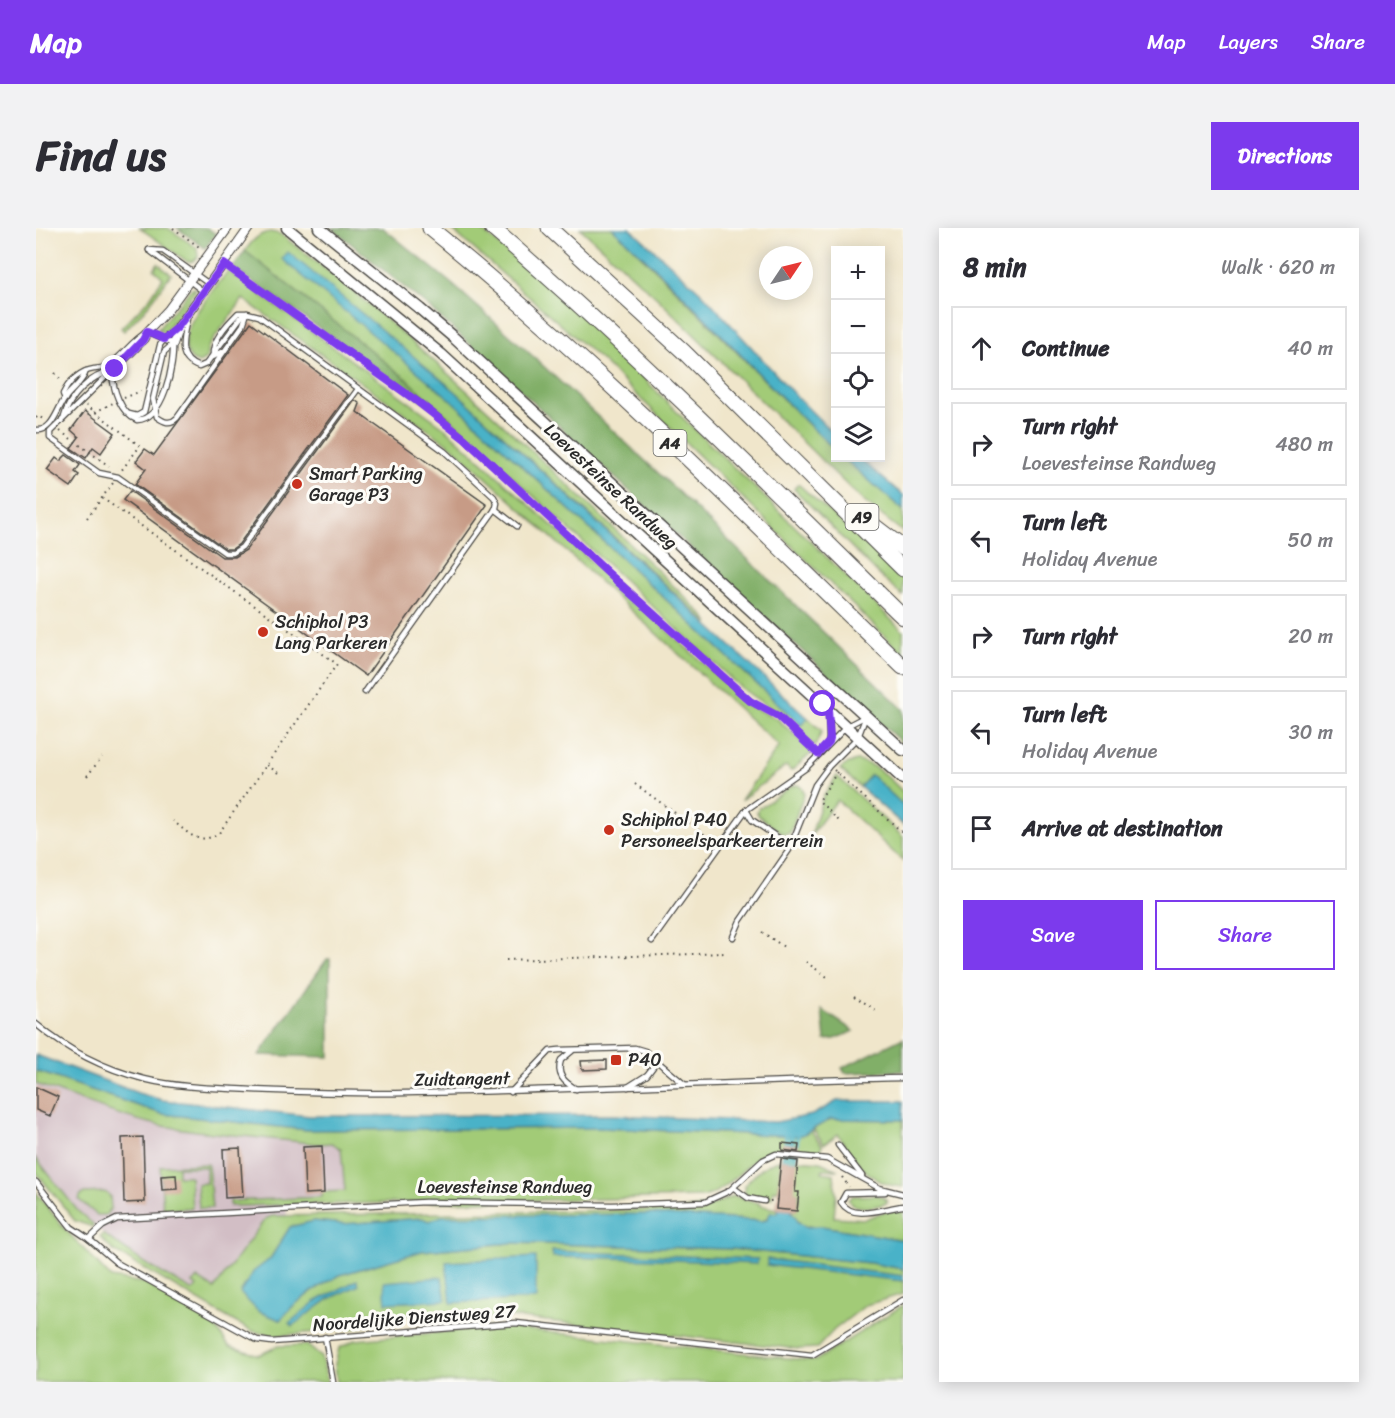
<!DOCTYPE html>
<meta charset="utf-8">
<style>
body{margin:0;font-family:Sriracha,sans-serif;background:#f2f2f3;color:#2b2b33}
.controls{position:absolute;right:18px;top:18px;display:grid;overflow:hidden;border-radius:0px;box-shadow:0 3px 15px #0003}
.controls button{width:54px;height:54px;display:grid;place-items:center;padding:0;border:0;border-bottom:2px solid #e1e1e2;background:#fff;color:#2b2b33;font:30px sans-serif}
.compass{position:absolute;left:723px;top:18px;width:54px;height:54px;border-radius:50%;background:#fff;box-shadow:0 3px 15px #0003;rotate:55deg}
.stop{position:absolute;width:18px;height:18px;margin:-14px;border:4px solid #7c3aed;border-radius:50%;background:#fff}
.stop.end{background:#7c3aed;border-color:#fff;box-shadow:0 2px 6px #0008}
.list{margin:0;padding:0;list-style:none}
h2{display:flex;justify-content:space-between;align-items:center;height:78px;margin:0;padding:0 24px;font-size:26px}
h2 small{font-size:20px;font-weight:400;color:#7c7c81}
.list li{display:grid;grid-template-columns:39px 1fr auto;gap:18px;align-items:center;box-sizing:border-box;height:84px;margin:0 12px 12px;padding:0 12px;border:2px solid #e1e1e2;border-radius:0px}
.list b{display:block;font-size:22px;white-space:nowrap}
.list p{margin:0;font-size:20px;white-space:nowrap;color:#7c7c81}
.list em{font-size:20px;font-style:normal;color:#7c7c81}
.actions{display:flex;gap:12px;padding:18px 24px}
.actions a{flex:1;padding:14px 0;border:2px solid #7c3aed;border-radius:0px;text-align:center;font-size:21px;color:#7c3aed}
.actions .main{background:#7c3aed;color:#fff}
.icon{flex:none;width:33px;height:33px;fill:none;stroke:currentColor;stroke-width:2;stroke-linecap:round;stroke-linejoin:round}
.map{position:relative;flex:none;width:867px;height:1154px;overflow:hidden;border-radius:0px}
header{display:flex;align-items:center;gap:36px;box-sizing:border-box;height:84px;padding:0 30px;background:#7c3aed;color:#fff}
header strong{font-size:28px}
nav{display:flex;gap:33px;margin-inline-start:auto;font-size:21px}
.intro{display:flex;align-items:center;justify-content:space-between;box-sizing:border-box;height:144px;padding:0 36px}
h1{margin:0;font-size:42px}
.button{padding:15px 27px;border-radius:0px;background:#7c3aed;color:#fff;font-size:21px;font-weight:700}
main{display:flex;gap:36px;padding:0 36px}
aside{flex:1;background:#fff;border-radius:0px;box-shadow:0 3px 15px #0003}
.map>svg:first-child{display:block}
.industrial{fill:#d2bec5;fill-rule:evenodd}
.green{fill:#a2cb77;stroke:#667b51;stroke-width:1.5}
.forest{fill:#81af68;stroke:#566d4a;stroke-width:1.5}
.water{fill:#49b2c8;stroke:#3a6e7a;stroke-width:1.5}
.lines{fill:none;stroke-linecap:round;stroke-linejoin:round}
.stream{stroke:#49b2c8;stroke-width:3}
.building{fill:#c79b86}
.service-casing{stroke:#494743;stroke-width:7}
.minor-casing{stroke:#494743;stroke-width:10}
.tertiary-casing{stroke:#494743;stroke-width:13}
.motorway-casing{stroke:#494743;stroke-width:17}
.path{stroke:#494743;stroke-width:2;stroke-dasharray:1.5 4.5;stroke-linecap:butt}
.service{stroke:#fff;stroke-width:4.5}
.minor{stroke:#fff;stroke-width:8}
.tertiary{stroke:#fff;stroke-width:10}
.motorway{stroke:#fff;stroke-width:15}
.route{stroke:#7c3aed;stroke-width:8}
.poi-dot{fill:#c8321e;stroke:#fdfcf7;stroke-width:2}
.labels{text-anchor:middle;stroke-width:6;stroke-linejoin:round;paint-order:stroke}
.shield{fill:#fdfcf7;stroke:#6a6a68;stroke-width:1.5}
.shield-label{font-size:16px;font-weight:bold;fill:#2b2b2b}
.poi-label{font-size:18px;fill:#2b2b2b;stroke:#fdfcf7;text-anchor:start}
.street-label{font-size:18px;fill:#2b2b2b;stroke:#fdfcf7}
</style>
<header>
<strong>Map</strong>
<nav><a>Map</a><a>Layers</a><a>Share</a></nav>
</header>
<div class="intro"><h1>Find us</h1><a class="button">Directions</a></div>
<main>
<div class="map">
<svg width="867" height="1154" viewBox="0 0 867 1154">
<rect width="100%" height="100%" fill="#fdfcf7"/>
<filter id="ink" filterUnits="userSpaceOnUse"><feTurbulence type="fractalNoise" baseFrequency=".0167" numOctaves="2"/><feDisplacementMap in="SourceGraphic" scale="12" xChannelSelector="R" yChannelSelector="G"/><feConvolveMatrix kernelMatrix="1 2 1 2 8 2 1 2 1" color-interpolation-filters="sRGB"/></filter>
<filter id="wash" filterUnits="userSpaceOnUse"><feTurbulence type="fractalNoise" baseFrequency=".008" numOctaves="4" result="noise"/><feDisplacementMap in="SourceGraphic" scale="24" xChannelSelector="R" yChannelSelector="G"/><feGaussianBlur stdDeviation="1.35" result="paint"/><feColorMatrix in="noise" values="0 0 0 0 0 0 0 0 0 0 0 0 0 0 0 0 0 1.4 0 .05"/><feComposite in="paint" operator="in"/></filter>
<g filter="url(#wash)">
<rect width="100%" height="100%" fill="#f0e6cb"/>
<path class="industrial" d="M0,856L103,892L124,897L282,916L296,915L305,921L309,963L286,964V969L195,974V978L250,977L251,987L229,991L178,1061L161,1058L158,1063L110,1036L71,1009L42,983L0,930ZM172,937L175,980L170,955V939H141V948H154L156,980L127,981L125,938Z"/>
<g class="green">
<polygon points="104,0 132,0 161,20 162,29 158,33 152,34"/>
<polygon points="414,0 443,0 539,80 647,190 867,403 867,426 565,132"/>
<path d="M544,0H576L583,6C656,76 725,152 799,222L800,230H807L867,282V304L826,272L622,71Z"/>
<path d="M235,4L244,6C328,69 405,138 482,210C545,269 608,328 669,389L673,396L419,163L252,25L247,30L413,170L765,497L772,490L786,503L779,518L744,487L705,460L373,153L209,23C216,13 223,5 235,4Z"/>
<polygon points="122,35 135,46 112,78 88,103 85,100 113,71 127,50 118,41"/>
<path d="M192,43L409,200L701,466L718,480L741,491L777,524L755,543L750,538L705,572L743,518L419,221L207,71L172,119L170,131L163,135L156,132C133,107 177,64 192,43Z"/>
<polygon points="156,60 159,60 159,63 128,105 122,101"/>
<polygon points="762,256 867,349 867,368 841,345 758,261"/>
<path d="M821,533C841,536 853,550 867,564V577L835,547L824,559L804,541L813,535Z"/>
<polygon points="801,548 867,609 867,633 801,572 775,607 787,569"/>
<polygon points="762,557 767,561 768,566 754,605 747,606 723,588 721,584 722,581 756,558"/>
<path d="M0,843L126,886L271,902L564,900L762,908L766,907L794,891L867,892V959C833,957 819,932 802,906L788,916L778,902L776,904L786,917L784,923L762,921L761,932L784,934L802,942L787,941L786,944L798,946L800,967L798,989L829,991L847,984L867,982V1012L786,998H767L756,986V982H761L763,965L755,964L745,932L742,962H737L736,970L723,969V971L709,966L708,958C718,947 730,933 746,932L747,915L746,920C713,923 699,962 667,969L194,978V973L286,969V964L309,963L305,921L296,915L282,916C229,909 174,907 122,897C80,888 40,870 0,856Z"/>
<polygon points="0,930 42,983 57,996 57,999 39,993 0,944"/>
<polygon points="172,936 176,980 163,980 161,956 170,955 170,939 142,939 142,948 154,948 156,980 127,981 124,938"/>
<polygon points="0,964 26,998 75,1050 108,1055 178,1097 193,1118 223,1127 242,1118 271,1117 285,1129 292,1154 0,1154"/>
<polygon points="69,964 74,968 75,980 70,987 61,987 43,972 44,968 48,965"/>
<path d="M842,967L850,971L851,975C839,979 819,983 812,972L816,968Z"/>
<polygon points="697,968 723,975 723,977 741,981 741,985 735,986 727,993 684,990 393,993 386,990 307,996 278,993 254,999 234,1031 217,1045 244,1092 257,1078 278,1062 304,1047 386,1023 475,1015 696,1021 834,1035 867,1041 867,1066 830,1077 798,1102 781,1120 763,1121 476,1089 421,1094 382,1087 357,1087 323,1100 238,1108 216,1103 199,1094 76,1022 64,1009 67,1006 110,1036 157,1063 161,1058 157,1055 161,1050 178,1061 229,991 236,988 650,981 677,977"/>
<polygon points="867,1077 867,1154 301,1154 299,1136 303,1120 319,1112 465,1099 779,1133"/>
</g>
<g class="forest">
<polygon points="141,0 171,0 180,6 169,20"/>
<polygon points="296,0 347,0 416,56 488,120 633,255 867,481 867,516 469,148 395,81"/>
<polygon points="209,23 373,153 415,192 197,40"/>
<polygon points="291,731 294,731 294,829 223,827"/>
<polygon points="786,782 818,803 799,811 789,812"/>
<polygon points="867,810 867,843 809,845 806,840"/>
</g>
<g class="water">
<path d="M576,0H594L666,65L758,166L799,207V222C723,150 655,70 576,0Z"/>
<polygon points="252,24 419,163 772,490 765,497 413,170 246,31"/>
<polygon points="807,230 823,230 867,267 867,282"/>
<polygon points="835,547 867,577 867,597 824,559"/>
<polygon points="0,827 102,865 126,872 274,888 577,887 740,894 776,887 801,873 867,873 867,892 795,891 766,907 762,908 564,900 271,902 126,886 0,843"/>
<polygon points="741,981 756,982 756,986 759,987 762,994 769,999 786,998 867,1012 867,1041 834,1035 696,1021 475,1015 386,1023 304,1047 278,1062 257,1078 244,1092 222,1083 204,1065 217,1044 234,1031 254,999 278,993 307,996 386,990 393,993 406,988 614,986 727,993 731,991 735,984 741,985"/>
<polygon points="516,1023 722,1031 721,1036 618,1031 517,1029"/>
<polygon points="500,1029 500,1071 415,1075 410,1034"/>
<polygon points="731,1031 867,1048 867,1053 731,1037"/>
<polygon points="406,1049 410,1072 350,1075 348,1054"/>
<polygon points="321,1052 323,1057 293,1071 256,1098 253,1095 279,1074"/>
</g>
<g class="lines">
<g class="stream">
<polyline points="747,934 750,907"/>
<polyline points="751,934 754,907"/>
<polyline points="755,935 757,908"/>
<polyline points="759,935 762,908"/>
</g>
</g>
<g id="blocks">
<g class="building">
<polygon points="215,94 312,167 203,316 196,321 190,321 99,256 110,241 100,233 109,221 118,227"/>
<polygon points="319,172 324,176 321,184 451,277 330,448 87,272 94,263 186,329 199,329 210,322"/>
<polygon points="49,183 79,205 65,225 57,219 50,230 35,220 43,209 35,202"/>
<polygon points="30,227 44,237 39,244 43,247 35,259 11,242 20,230 24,233"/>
<polygon points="571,832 571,841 546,842 545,833"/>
<polygon points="0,859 22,869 14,888 0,882"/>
<polygon points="107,909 109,974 88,975 86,910"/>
<polygon points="746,915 763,917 762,924 746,922"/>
<polygon points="286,918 288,965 269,966 267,919"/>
<polygon points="204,920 207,969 189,970 187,921"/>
<polygon points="745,931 762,933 759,964 763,964 761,983 740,981"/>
<polygon points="140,947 141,961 126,962 125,948"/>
</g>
</g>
</g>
<g filter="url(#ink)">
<use href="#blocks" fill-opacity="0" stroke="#494743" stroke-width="1.5"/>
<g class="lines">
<g class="service-casing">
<g id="service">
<polyline points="113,22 127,23 173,56"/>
<polyline points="113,22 168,64"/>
<path d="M151,91C147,110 140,131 163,139L170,136L206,88L211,85L223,88L408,223L458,269L461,275L460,280L329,464"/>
<path d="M137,116L128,124L117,171L121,189C128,194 134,197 141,190L207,97L211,85H202C191,96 175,113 177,129L188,123"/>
<polyline points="89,130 14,204 14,210 63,245 82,249 189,325 197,325 206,319 322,161"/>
<path d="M76,144C77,161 84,185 101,192C128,191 138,138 137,116"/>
<path d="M29,171L27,166C33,153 44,143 58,141C66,140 70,140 76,135C89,125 97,112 111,104L137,116"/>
<polyline points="93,186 101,188 108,184 124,117 130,109 141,101"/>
<path d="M28,189C33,169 55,146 76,144"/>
<path d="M0,202C17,204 21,180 30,169C37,160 47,154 50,143"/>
<polyline points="459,281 481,298"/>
<polyline points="793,485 793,514"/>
<polyline points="710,582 716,592 748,614 757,613"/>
<polyline points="697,709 704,693 753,622 779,557 793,538 822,509 830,488"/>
<polyline points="616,713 710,582 770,540 811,498 830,488"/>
<path d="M0,796C31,822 69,841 108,851C144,860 180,860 216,862C267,864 318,866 370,865C536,863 701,853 867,850"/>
<path d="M536,823L525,832C520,847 528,854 540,861"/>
<polyline points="592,859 611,847 617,839 616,829"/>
<polyline points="475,864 514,823 523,822 599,820 609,823 648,856"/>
<polyline points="802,917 826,948"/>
<polyline points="0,954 35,999 53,1011 81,1035 221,1112 236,1114 480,1095 776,1127 867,1072"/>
<polyline points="698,960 712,970 728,973"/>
<path d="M849,964L810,965L805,974C817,994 848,980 867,978"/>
<polyline points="53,1011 67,998 81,991 389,974 576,977 669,974 693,963 727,932 740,926 791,931 843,960 867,966"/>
<polyline points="289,1109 297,1154"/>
</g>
</g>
<g class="minor-casing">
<g id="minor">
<polyline points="137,116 143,98 213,0"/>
<polyline points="89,130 107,112 111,104 132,82 192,0"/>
</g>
</g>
<g class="tertiary-casing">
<g id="tertiary">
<polyline points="251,0 405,126 867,551"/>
<polyline points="283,0 384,81 417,109 867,522"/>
</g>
</g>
<g class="motorway-casing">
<g id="motorway">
<path d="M394,0C561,135 712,290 867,439"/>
<path d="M456,0C599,123 732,257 867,389"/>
<polyline points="513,0 648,124 867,341"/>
<polyline points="825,288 867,320"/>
</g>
</g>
<g class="path">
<polyline points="137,0 166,21"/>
<polyline points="195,42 382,174 429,211 714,473 742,488 777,521"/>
<polyline points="19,145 27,154"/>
<polyline points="88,170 105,163"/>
<polyline points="50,177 104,218 85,243"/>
<polyline points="59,184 77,175"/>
<polyline points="0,190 2,188 7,191"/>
<polyline points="24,203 73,238"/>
<path d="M66,270L301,436L183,605C162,618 154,606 137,593"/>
<polyline points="51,290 77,255"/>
<polyline points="263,416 267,411"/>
<polyline points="231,537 245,547"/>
<polyline points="798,542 867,605"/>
<polyline points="801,544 783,573 804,594"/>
<polyline points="51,548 66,529"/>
<polyline points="599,556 679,614"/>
<polyline points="726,704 748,719"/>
<polyline points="470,732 690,725"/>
<polyline points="770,734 794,751"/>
<polyline points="818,768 840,782"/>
<polyline points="806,949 813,959"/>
<polyline points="734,973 741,972"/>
</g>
<use href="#service" class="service"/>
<use href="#minor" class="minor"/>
<use href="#tertiary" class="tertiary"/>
<use href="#motorway" class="motorway"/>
</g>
</g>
<g class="lines" filter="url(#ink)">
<polyline class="route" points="79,141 107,112 111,104 128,111 141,100 188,36 382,174 429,211 572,345 714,473 742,488 782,526 793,514 794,510 792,482 787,476"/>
</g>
<g class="poi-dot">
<circle cx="261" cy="256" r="6"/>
<circle cx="227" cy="404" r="6"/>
<circle cx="573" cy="602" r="6"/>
<rect x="574" y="826" width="12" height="12" rx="3"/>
</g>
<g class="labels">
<g class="shield">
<rect x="617.5" y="202" width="33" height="26" rx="4.5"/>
<rect x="809.5" y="276" width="33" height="26" rx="4.5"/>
</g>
<g class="shield-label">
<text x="634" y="221">A4</text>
<text x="826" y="295">A9</text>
</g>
<g class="poi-label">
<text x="273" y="252">Smart Parking<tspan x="273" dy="21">Garage P3</tspan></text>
<text x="239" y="400">Schiphol P3<tspan x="239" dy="21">Lang Parkeren</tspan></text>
<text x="585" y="598">Schiphol P40<tspan x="585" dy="21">Personeelsparkeerterrein</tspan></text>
<text x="592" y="838">P40</text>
</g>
<g class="street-label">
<text transform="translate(575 258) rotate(43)" y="6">Loevesteinse Randweg</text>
<text transform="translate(426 851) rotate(-1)" y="6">Zuidtangent</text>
<text x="469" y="965">Loevesteinse Randweg</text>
<text transform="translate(378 1090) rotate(-4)" y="6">Noordelijke Dienstweg 27</text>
</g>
</g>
</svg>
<div class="controls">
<button>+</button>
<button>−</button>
<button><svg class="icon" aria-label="locate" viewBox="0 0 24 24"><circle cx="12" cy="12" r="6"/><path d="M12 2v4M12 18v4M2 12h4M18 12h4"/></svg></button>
<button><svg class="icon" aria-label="layers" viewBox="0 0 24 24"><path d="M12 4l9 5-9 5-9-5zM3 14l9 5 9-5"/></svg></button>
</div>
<svg class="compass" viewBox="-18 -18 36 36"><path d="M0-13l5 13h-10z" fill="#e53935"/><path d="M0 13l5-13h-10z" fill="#7c7c81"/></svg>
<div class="stop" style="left:787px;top:476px"></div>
<div class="stop end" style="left:79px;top:141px"></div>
</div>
<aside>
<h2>8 min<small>Walk · 620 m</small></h2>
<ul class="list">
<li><svg class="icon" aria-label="ahead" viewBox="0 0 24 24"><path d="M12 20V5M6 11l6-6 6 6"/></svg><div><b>Continue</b></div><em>40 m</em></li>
<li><svg class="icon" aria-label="right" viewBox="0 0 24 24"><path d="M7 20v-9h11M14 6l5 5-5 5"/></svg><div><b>Turn right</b><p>Loevesteinse Randweg</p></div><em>480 m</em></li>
<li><svg class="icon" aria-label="left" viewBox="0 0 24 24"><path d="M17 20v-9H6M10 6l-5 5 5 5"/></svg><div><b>Turn left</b><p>Holiday Avenue</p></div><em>50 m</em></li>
<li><svg class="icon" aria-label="right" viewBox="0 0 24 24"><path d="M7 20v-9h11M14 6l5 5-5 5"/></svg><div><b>Turn right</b></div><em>20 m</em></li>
<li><svg class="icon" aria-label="left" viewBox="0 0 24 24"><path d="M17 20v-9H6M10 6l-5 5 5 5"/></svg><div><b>Turn left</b><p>Holiday Avenue</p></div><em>30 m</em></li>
<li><svg class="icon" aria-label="arrive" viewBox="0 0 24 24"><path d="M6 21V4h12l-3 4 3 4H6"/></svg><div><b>Arrive at destination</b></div></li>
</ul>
<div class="actions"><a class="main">Save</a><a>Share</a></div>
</aside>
</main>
